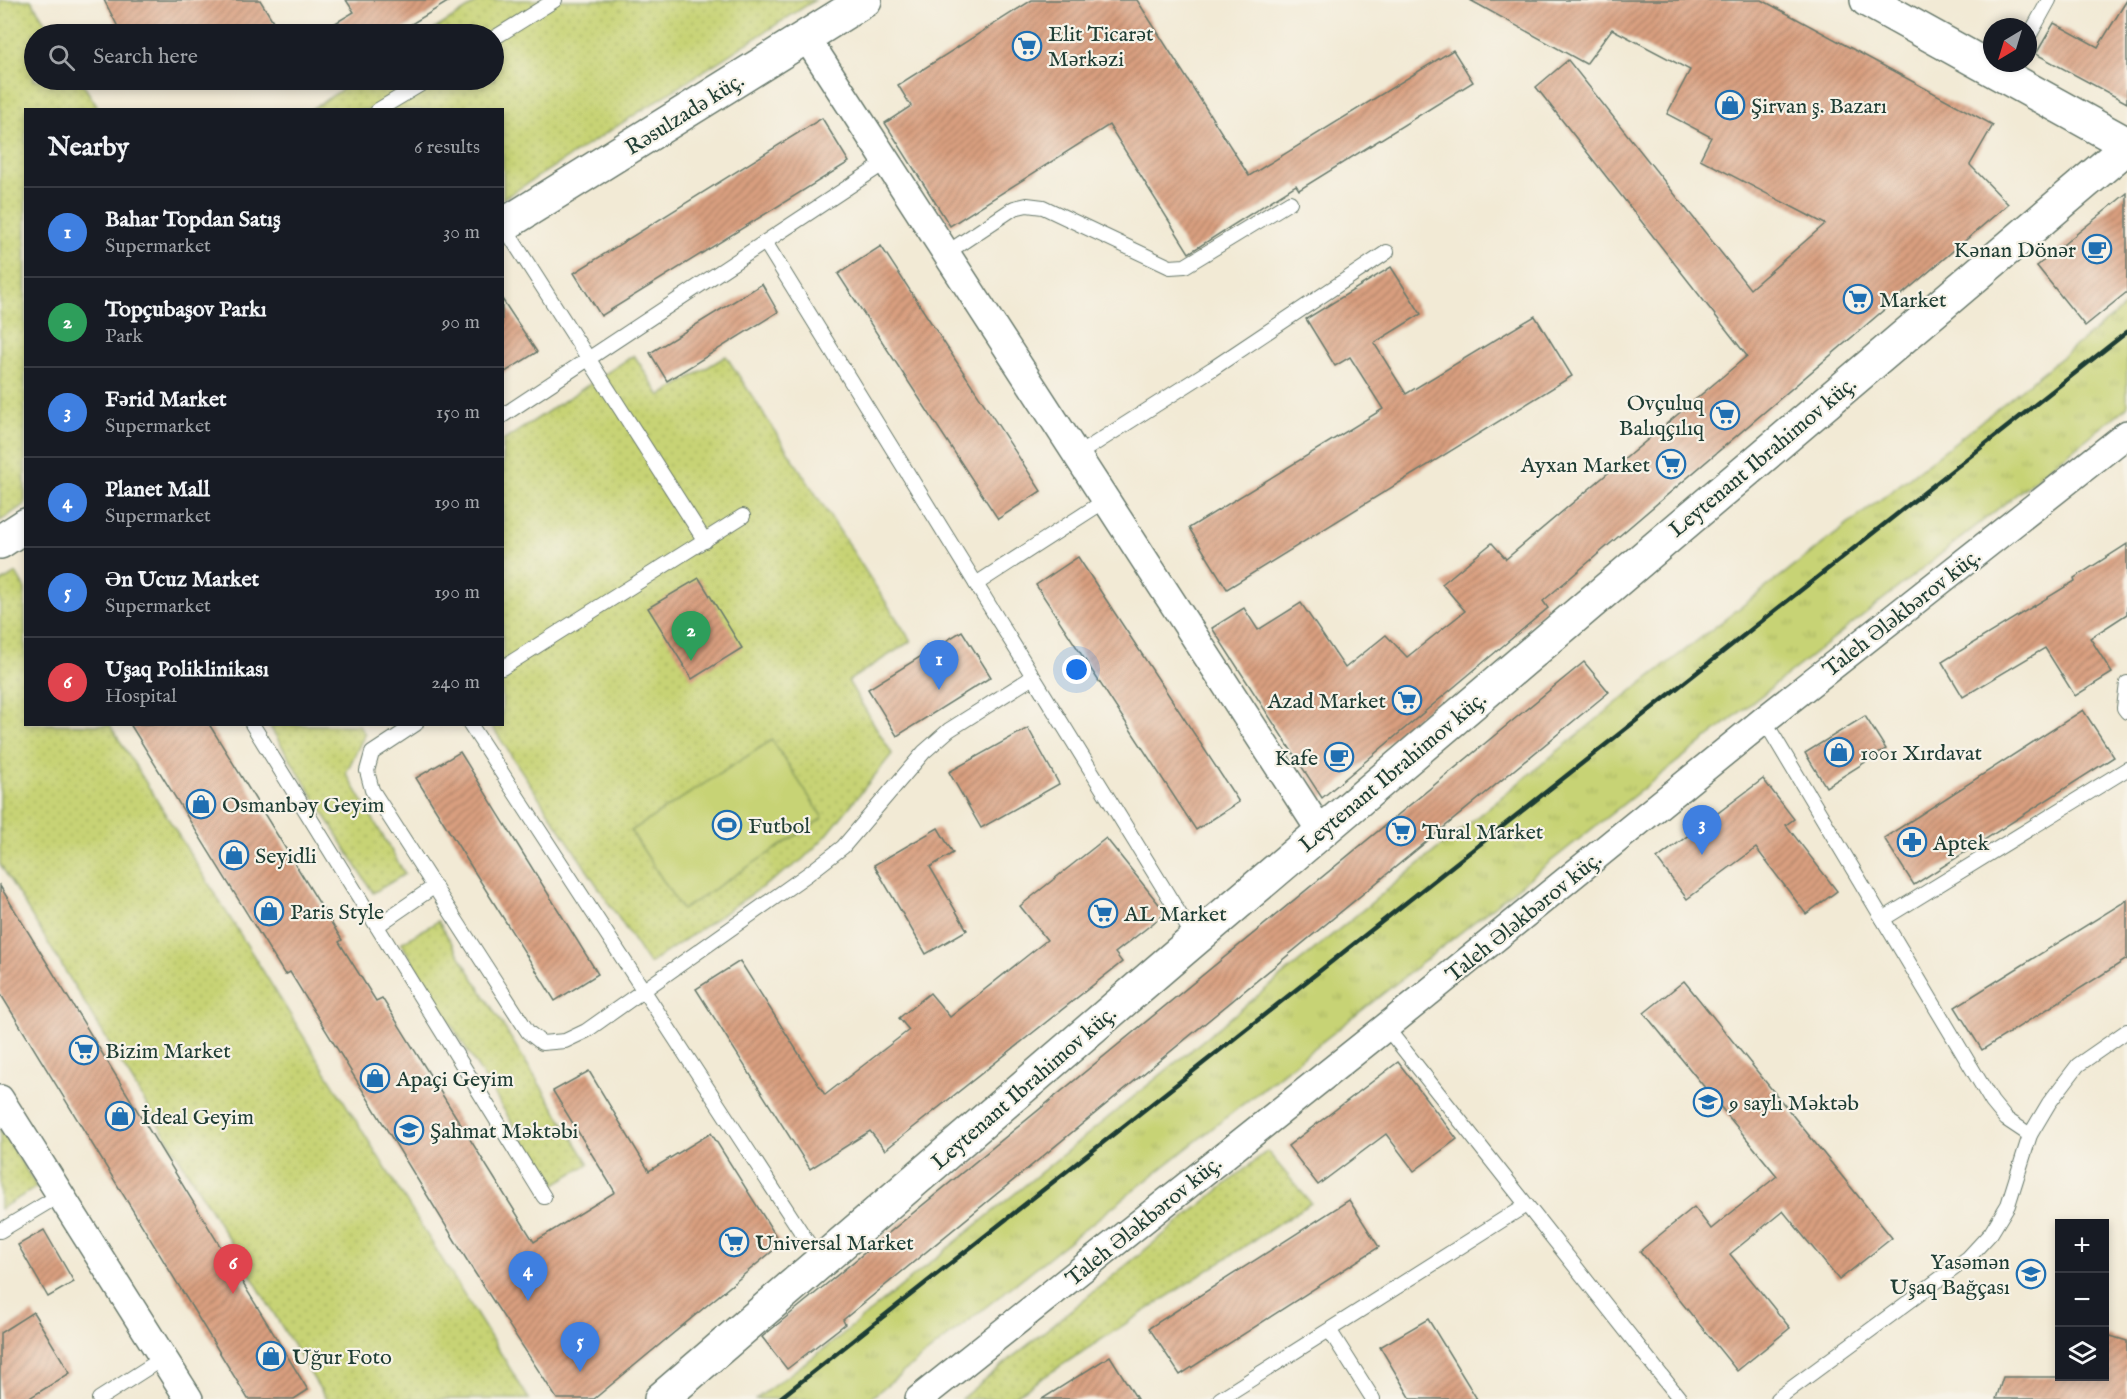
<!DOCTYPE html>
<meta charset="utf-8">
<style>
body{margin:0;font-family:"IM FELL English",serif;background:#20242c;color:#f1f3f6}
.controls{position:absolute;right:18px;bottom:18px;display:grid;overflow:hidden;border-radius:0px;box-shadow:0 3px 9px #0003}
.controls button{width:54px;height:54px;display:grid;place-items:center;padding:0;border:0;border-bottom:2px solid #363941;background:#171b24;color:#f1f3f6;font:30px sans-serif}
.compass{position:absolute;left:1983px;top:18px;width:54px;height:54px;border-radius:50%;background:#171b24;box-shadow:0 3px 9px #0003;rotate:218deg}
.you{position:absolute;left:1077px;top:670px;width:21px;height:21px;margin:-15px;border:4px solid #fff;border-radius:50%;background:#1a73e8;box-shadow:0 0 0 9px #1a73e833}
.badge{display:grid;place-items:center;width:39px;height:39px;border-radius:50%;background:#7c3aed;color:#fff;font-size:20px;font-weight:700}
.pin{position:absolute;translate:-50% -50px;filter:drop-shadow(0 2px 3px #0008)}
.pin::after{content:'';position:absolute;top:32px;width:21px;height:18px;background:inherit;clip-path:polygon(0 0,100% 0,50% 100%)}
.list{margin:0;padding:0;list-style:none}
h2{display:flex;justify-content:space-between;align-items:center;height:78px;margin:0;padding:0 24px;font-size:26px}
h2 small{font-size:20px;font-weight:400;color:#9ea1a6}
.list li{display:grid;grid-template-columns:39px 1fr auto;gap:18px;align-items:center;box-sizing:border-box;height:90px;padding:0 24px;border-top:2px solid #363941}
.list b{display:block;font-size:22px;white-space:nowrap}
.list p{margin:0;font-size:20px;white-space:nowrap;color:#9ea1a6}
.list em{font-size:20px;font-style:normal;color:#9ea1a6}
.icon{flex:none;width:33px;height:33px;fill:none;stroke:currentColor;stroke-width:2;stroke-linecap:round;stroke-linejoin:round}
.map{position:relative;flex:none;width:2127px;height:1399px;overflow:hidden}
.search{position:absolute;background:#171b24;box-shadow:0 3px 9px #0003;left:24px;top:24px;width:480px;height:66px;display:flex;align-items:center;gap:15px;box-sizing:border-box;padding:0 21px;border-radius:33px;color:#9ea1a6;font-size:22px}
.panel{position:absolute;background:#171b24;box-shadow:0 3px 9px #0003;left:24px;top:108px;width:480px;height:618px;border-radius:0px}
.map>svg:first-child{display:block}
.grass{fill:url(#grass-tufts);stroke:#738854;stroke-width:1.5}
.park{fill:url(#park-dots);stroke:#738854;stroke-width:1.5}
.pitch{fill:#c7d374;stroke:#738854;stroke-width:1.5}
.building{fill:url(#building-hatch)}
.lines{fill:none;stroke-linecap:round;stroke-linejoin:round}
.service-casing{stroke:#697a6c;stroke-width:16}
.minor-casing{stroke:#697a6c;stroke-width:30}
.tertiary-casing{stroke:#697a6c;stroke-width:36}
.secondary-casing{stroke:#697a6c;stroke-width:36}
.service{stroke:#fff;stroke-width:14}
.minor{stroke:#fff;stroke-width:27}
.tertiary{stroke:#fff;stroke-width:33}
.secondary{stroke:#fff;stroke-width:33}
.rail{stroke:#1f3d34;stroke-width:4.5}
.labels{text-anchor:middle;stroke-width:4.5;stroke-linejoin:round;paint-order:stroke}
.poi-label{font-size:22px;fill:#1f3d34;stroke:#f7f3e8;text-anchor:start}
.street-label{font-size:22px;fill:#1f3d34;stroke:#f7f3e8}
</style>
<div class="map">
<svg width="2127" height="1399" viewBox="0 0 2127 1399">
<defs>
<pattern id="grass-tufts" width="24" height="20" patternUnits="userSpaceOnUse" patternTransform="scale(1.5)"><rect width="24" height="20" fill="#c7d374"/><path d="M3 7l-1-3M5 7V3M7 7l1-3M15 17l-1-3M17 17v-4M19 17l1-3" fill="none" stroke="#aab665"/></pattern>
<pattern id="park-dots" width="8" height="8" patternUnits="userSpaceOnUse" patternTransform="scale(1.5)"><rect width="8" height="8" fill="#c7d374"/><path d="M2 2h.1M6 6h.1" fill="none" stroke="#aab665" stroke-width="1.8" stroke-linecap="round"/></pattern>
<pattern id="building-hatch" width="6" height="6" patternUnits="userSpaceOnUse" patternTransform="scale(1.5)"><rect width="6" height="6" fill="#d99f7f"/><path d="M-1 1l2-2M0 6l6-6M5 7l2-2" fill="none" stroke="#af8369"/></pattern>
</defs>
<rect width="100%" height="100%" fill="#f7f3e8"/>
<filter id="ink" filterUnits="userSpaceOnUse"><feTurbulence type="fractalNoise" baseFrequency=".0167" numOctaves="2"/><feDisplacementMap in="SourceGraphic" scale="12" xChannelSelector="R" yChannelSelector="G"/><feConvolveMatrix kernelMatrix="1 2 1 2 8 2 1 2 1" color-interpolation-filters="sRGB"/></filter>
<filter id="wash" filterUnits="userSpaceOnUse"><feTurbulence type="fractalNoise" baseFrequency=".008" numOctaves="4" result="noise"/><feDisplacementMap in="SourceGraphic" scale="24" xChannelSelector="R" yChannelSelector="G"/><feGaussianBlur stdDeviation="1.35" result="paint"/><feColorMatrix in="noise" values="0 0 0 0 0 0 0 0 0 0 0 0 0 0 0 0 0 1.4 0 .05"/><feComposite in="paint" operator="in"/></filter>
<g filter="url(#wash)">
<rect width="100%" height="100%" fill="#f2ead5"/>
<polygon class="grass" points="2127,305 2127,407 869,1399 756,1399 828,1346 1624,697 1959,439"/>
<g class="park">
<polygon points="0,0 31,0 53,34 34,34 34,80 80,80 99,109 26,110 25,504 0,521"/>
<polygon points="481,0 815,0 503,199 502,110 310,110 357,80 494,80 494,34 427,34"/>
<polygon points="634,355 660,396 726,356 911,641 848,681 892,754 826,836 802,860 649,964 491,725 502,724 503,441"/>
<polygon points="16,573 25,589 26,724 110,725 529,1399 326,1399 0,864 0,583"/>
<polygon points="269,725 359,725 365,734 346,773 405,874 373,893"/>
<polygon points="438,921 589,1164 551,1186 401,943"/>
<polygon points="0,1128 37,1187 0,1209"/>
<polygon points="1267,1151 1311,1203 1010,1399 961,1399"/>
</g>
<polygon class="pitch" points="772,740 823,818 682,910 631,831"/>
<g id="blocks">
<g class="building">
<polygon points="104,0 260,0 281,34 126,34 118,27"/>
<polygon points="346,0 451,0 395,34 317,34 354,12"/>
<polygon points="1032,0 1137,0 1249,176 1453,50 1473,82 1299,190 1296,185 1189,253 1109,125 950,226 885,123 911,106 898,85"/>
<polygon points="1470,0 1762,0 1993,125 1970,165 2008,204 1543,601 1548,608 1322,798 1212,628 1244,608 1258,630 1301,603 1345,668 1386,635 1407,657 1465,611 1442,584 1492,543 1506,559 1747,356 1536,87 1568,60 1750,289 1825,224 1700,159 1711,137 1667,114 1690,70 1612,29 1586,64"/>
<polygon points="2127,0 2127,103 2036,54 2054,23 2098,47"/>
<polygon points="822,118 849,162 601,316 574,273"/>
<polygon points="2127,193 2127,292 2085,326 2037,266"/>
<polygon points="881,246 1041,491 998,519 838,274"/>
<polygon points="1391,267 1421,314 1374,343 1406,394 1535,316 1572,376 1227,589 1189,528 1383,409 1350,357 1335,366 1306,319"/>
<polygon points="762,284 778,312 667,381 650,353"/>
<polygon points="502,299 537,352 502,374"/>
<polygon points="2127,544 2127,614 2090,638 2112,673 2075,696 2045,648 1963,697 1942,662 2075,581 2074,578"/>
<polygon points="1078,557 1239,802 1196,830 1036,585"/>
<polygon points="699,578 742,648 692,679 648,608"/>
<polygon points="962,631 991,677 897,736 868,689"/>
<polygon points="1584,662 1609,692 843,1320 845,1324 787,1369 762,1337"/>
<polygon points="2083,710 2114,757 1914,885 1884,838"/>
<polygon points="1865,716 1886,749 1826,787 1805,753"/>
<polygon points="130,724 209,724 342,940 339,942 376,1001 382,998 534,1242 615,1192 553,1091 589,1071 649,1171 711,1133 781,1244 594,1399 557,1399 473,1270 290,972 285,975"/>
<polygon points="1028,728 1059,784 981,828 949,772"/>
<polygon points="460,752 598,974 555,1001 416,778"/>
<polygon points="1763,779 1794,819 1786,825 1837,891 1806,914 1756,848 1687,899 1657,859"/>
<polygon points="938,828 953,853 930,867 967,930 926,954 874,865"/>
<polygon points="1106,838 1166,913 1115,953 1122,962 885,1150 870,1131 810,1169 696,989 740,961 825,1095 909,1030 899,1018 930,993 950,1017 1047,940 1020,906"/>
<polygon points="0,886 308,1390 294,1399 248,1399 0,993"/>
<polygon points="2127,900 2127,959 1982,1050 1955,1007"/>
<polygon points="1684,981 1892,1238 1839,1280 1783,1211 1730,1254 1790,1328 1737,1371 1640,1251 1694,1207 1711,1229 1777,1176 1644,1013"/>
<polygon points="1398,1062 1457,1139 1414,1171 1386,1134 1318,1185 1288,1146"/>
<polygon points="1349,1200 1379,1247 1180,1375 1149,1328"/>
<polygon points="44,1230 74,1282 48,1297 18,1245"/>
<polygon points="33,1312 70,1373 28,1399 0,1399 0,1333"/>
<polygon points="1428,1319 1477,1399 1411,1399 1380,1347"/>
<polygon points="2104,1334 2127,1341 2127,1399 1996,1399 2003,1377 2104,1377"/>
<polygon points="1110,1356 1137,1399 1042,1399"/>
</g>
</g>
</g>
<g filter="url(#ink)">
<use href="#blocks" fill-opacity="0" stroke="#697a6c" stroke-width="1.5"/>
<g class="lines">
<g class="service-casing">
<g id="service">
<polyline points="494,38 555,0"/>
<polyline points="2028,38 2049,0"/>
<polyline points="378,110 428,80"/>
<polyline points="503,225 705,541"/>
<polyline points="765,242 1195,939"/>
<polyline points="945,254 1014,208 1027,205 1043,207 1170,267 1185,266 1290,202"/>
<polyline points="502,416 886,162"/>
<polyline points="1077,455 1212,369 1387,252"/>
<polyline points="976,584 1106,500"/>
<polyline points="502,668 743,516"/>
<polyline points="2127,683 2124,708 2127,712"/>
<polyline points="1764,720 1992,1102 2006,1119 2030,1135"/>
<polyline points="252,724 544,1197"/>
<polyline points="416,724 372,753 367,771 372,790 528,1032 542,1043 565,1041 586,1031 808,874 843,847 924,752 949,730 1033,677"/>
<polyline points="470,724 820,1261"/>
<polyline points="1883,919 2127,769"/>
<polyline points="377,926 435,886"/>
<polyline points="1386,1027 1680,1399"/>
<polyline points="0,1231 60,1195"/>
<polyline points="1330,1331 1373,1399"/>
<polyline points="99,1399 163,1358"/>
<polyline points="1220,1399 1526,1205"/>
<polyline points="1777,1399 1968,1258 1991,1233 2008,1205 2030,1135 2049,1103 2078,1065 2127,1031"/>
</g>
</g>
<g class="minor-casing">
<g id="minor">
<polyline points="806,37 1321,832"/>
<polyline points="0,1099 189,1399"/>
<polyline points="919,1399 1386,1027 1764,720 2127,434"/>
</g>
</g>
<g class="tertiary-casing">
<polyline id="tertiary" points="661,1399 1173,958 2127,147"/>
</g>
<g class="secondary-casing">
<g id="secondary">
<polyline points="1867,0 2127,144"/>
<polyline points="502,226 865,0"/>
<polyline points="0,542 26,525"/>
</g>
</g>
<use href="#service" class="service"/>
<use href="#minor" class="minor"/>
<use href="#tertiary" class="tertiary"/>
<use href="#secondary" class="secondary"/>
<polyline class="rail" points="779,1399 2127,332"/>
</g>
</g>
<defs>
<g id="supermarket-ring" transform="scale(1.5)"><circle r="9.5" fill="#f7f3e8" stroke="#1f6fb2" stroke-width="1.5"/><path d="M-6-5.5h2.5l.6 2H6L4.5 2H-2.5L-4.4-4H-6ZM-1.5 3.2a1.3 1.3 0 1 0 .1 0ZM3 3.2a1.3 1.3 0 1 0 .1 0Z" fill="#1f6fb2"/></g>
<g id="shop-ring" transform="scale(1.5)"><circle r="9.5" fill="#f7f3e8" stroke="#1f6fb2" stroke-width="1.5"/><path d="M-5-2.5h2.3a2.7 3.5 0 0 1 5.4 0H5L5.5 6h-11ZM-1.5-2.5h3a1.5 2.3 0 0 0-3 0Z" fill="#1f6fb2"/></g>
<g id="cafe-ring" transform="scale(1.5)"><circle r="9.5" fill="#f7f3e8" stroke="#1f6fb2" stroke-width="1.5"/><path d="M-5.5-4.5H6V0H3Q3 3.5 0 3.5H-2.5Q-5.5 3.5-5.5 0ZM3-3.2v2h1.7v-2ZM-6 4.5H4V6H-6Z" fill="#1f6fb2"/></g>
<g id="stadium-ring" transform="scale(1.5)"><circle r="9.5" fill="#f7f3e8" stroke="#1f6fb2" stroke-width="1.5"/><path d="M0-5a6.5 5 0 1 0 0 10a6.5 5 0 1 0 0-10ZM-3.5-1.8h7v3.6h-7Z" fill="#1f6fb2"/></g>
<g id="pharmacy-ring" transform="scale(1.5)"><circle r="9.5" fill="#f7f3e8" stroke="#1f6fb2" stroke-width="1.5"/><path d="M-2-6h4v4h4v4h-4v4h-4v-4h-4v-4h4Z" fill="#1f6fb2"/></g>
<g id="school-ring" transform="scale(1.5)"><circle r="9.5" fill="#f7f3e8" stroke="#1f6fb2" stroke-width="1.5"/><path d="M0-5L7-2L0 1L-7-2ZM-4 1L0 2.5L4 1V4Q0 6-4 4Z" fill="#1f6fb2"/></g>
</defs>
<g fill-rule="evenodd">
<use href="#supermarket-ring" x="1027" y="46"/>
<use href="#shop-ring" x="1730" y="105"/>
<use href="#cafe-ring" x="2097" y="249"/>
<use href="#supermarket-ring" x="1858" y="299"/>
<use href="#supermarket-ring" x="1725" y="415"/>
<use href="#supermarket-ring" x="1671" y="464"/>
<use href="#supermarket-ring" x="1407" y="700"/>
<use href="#shop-ring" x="1839" y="752"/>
<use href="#cafe-ring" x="1339" y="757"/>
<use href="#shop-ring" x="201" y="804"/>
<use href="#stadium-ring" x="727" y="825"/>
<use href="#supermarket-ring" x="1401" y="831"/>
<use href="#pharmacy-ring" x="1912" y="842"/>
<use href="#shop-ring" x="234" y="855"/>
<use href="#shop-ring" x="269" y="911"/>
<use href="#supermarket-ring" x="1103" y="913"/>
<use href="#supermarket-ring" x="84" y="1050"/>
<use href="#shop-ring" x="375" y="1078"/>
<use href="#school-ring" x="1708" y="1102"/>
<use href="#shop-ring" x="120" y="1116"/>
<use href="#school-ring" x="409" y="1130"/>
<use href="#supermarket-ring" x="734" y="1242"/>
<use href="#school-ring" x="2031" y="1274"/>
<use href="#shop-ring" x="271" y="1356"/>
</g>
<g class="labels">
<g class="poi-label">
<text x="1048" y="41">Elit Ticarət<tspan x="1048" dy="25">Mərkəzi</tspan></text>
<text x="1751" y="113">Şirvan ş. Bazarı</text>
<text x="2076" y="257" text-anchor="end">Kənan Dönər</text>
<text x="1879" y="307">Market</text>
<text x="1704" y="410" text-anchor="end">Ovçuluq<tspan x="1704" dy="25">Balıqçılıq</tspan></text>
<text x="1650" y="472" text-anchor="end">Ayxan Market</text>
<text x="1386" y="708" text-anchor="end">Azad Market</text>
<text x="1860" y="760">1001 Xırdavat</text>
<text x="1318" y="765" text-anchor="end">Kafe</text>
<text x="222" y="812">Osmanbəy Geyim</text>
<text x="748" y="833">Futbol</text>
<text x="1422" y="839">Tural Market</text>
<text x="1933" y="850">Aptek</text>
<text x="255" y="863">Seyidli</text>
<text x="290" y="919">Paris Style</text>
<text x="1124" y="921">AL Market</text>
<text x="105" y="1058">Bizim Market</text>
<text x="396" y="1086">Apaçi Geyim</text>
<text x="1729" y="1110">9 saylı Məktəb</text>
<text x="141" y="1124">İdeal Geyim</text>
<text x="430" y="1138">Şahmat Məktəbi</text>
<text x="755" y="1250">Universal Market</text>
<text x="2010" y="1269" text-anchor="end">Yasəmən<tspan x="2010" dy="25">Uşaq Bağçası</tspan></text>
<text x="292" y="1364">Uğur Foto</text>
</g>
<g class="street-label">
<text transform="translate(684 113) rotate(-32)" y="8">Rəsulzadə küç.</text>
<text transform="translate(1762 456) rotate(-40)" y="8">Leytenant Ibrahimov küç.</text>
<text transform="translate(1901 612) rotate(-38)" y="8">Taleh Ələkbərov küç.</text>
<text transform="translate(1392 771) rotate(-40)" y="8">Leytenant Ibrahimov küç.</text>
<text transform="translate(1523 916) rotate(-39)" y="8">Taleh Ələkbərov küç.</text>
<text transform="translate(1023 1087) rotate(-41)" y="8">Leytenant Ibrahimov küç.</text>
<text transform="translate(1143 1220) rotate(-39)" y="8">Taleh Ələkbərov küç.</text>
</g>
</g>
</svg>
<div class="controls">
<button>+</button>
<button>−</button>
<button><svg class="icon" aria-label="layers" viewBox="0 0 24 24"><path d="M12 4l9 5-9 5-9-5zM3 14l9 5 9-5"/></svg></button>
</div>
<svg class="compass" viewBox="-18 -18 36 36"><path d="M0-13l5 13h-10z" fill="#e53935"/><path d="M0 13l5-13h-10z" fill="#9ea1a6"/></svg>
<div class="you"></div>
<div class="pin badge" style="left:939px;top:690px;background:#3f7fe0">1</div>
<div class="pin badge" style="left:691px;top:661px;background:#2e9e5b">2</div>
<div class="pin badge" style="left:1702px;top:855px;background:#3f7fe0">3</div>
<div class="pin badge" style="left:528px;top:1301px;background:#3f7fe0">4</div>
<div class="pin badge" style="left:580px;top:1372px;background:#3f7fe0">5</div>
<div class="pin badge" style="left:233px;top:1294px;background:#e0444e">6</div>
<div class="search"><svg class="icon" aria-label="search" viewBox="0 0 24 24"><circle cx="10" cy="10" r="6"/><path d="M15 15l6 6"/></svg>Search here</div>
<section class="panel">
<h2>Nearby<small>6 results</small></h2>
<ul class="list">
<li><span class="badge" style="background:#3f7fe0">1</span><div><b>Bahar Topdan Satış</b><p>Supermarket</p></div><em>30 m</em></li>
<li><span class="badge" style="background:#2e9e5b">2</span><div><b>Topçubaşov Parkı</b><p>Park</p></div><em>90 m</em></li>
<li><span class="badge" style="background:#3f7fe0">3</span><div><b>Fərid Market</b><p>Supermarket</p></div><em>150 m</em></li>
<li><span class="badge" style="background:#3f7fe0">4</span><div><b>Planet Mall</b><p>Supermarket</p></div><em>190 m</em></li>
<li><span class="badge" style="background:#3f7fe0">5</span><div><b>Ən Ucuz Market</b><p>Supermarket</p></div><em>190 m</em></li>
<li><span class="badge" style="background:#e0444e">6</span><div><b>Uşaq Poliklinikası</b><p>Hospital</p></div><em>240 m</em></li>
</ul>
</section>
</div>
